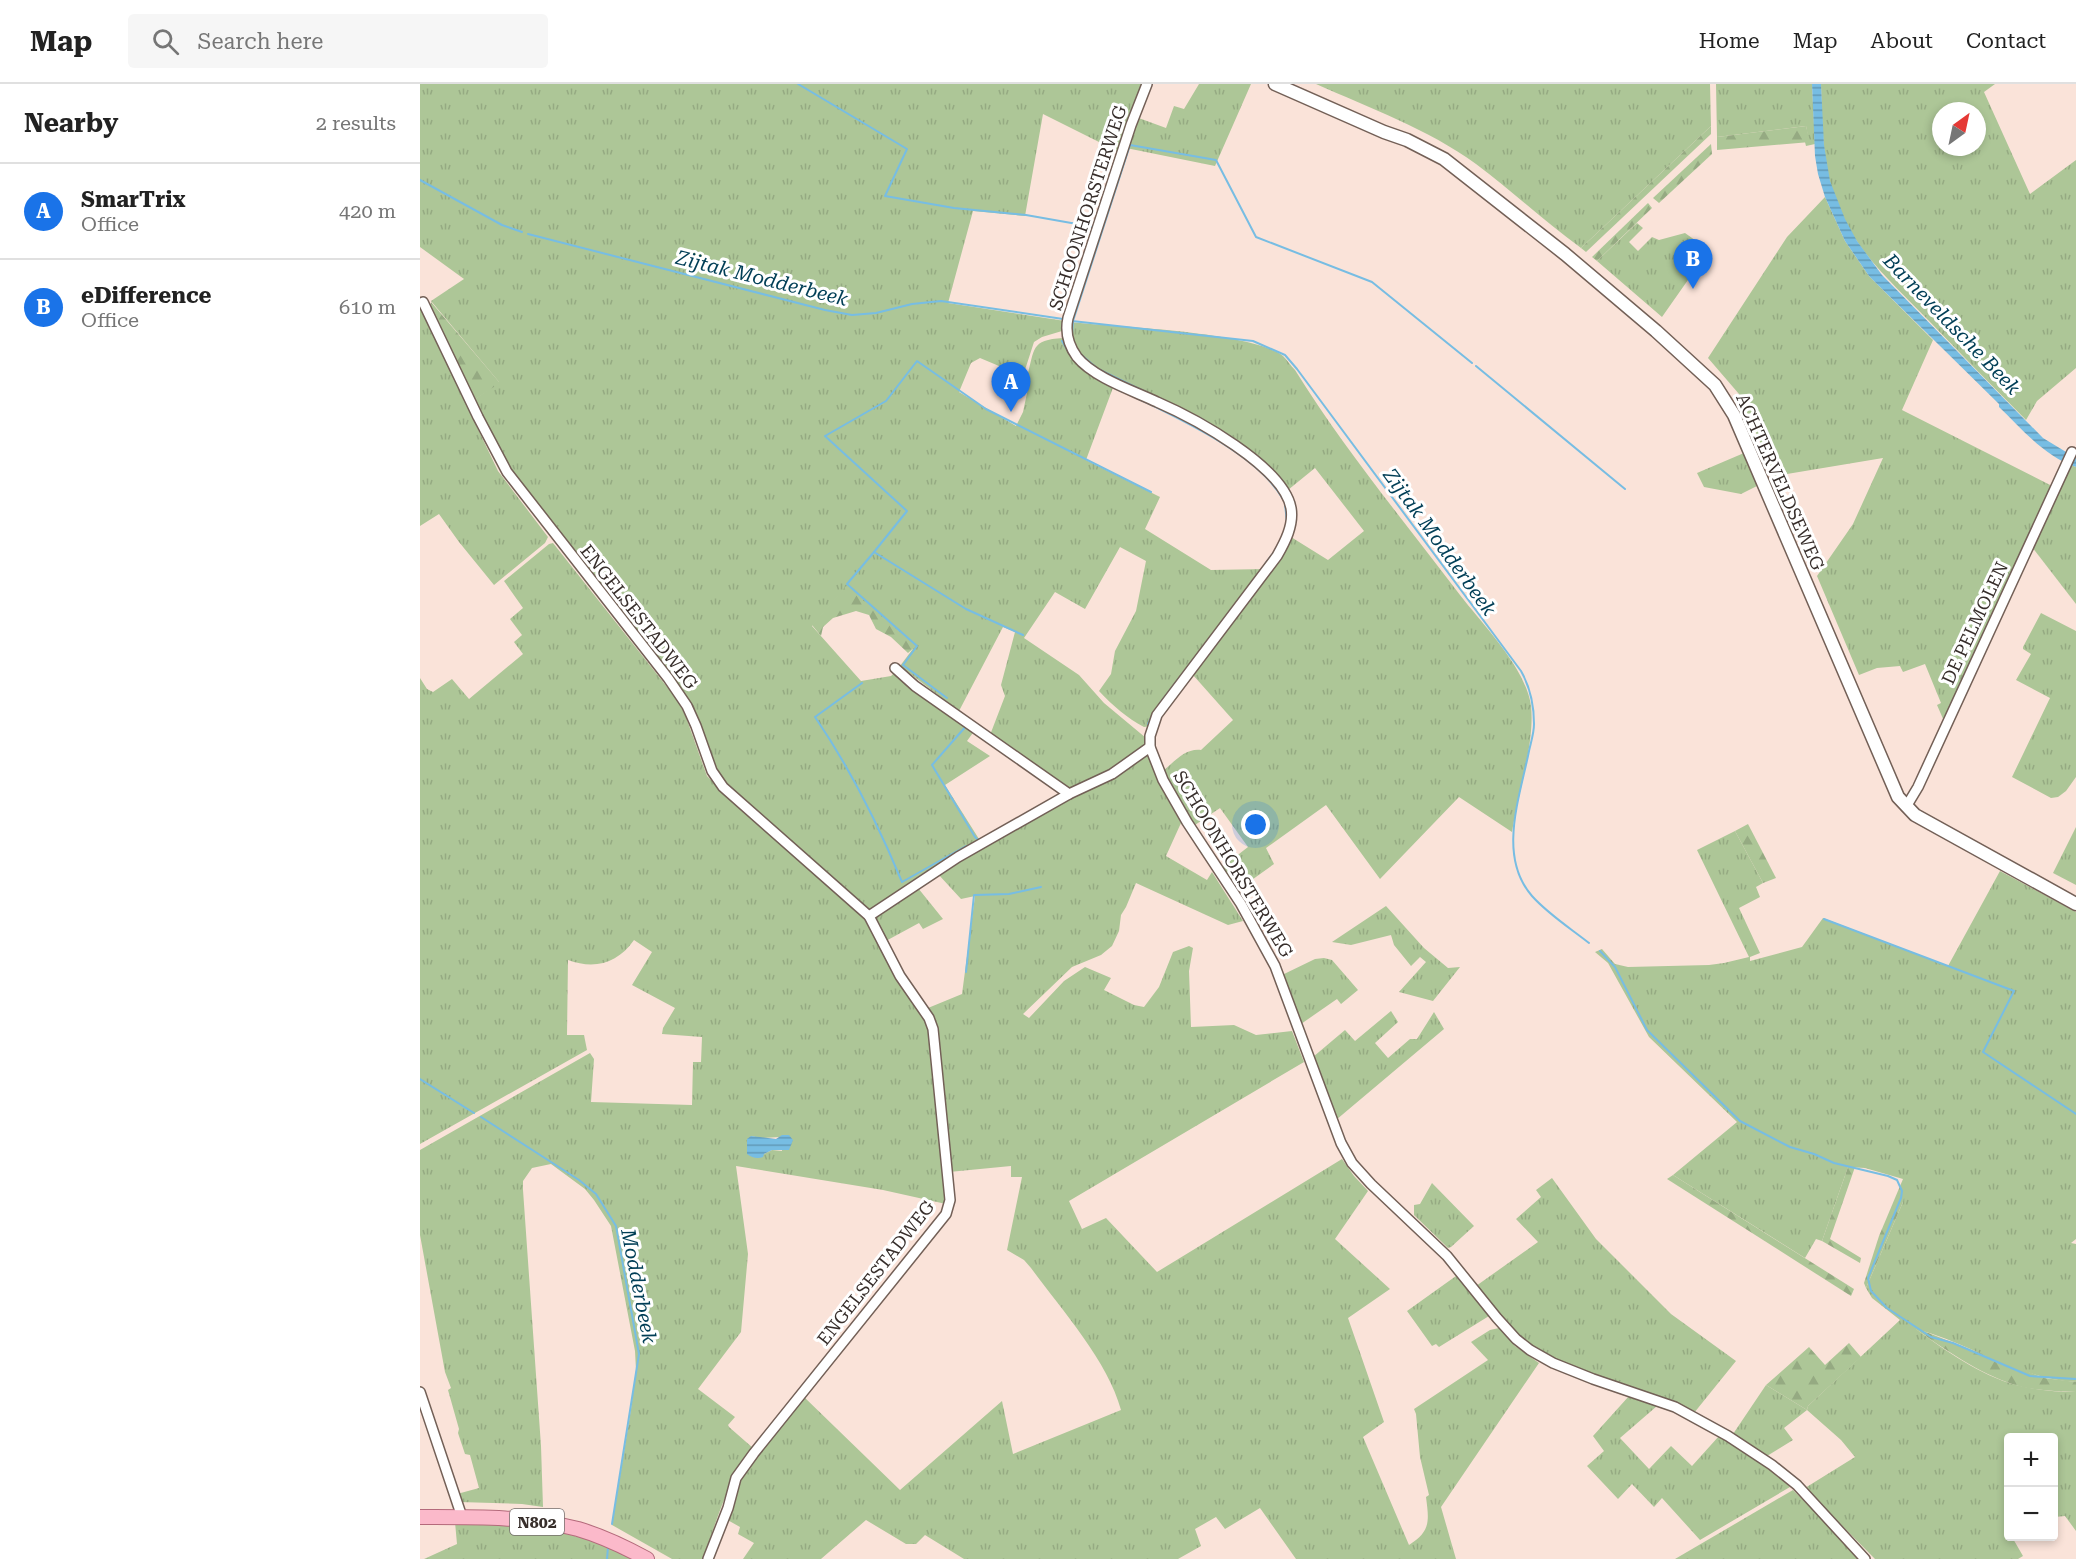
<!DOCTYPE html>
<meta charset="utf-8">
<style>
body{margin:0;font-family:"Roboto Serif",serif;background:#f6f6f6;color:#222}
.controls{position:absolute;right:18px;bottom:18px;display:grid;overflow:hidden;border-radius:6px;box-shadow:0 3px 9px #0003}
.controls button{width:54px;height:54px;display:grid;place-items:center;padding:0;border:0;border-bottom:2px solid #e0e0e0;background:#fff;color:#222;font:30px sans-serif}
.compass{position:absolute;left:1512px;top:18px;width:54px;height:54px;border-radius:50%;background:#fff;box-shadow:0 3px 9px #0003;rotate:33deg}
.you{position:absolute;left:836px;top:741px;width:21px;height:21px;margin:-15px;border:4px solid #fff;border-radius:50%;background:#1a73e8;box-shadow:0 0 0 9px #1a73e833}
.badge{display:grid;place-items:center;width:39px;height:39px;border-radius:50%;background:#1a73e8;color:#fff;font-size:20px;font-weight:700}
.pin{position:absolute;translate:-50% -50px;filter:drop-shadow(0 2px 3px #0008)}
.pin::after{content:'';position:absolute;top:32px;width:21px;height:18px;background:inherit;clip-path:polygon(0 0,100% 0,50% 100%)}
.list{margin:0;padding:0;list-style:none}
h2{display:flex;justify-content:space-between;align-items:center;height:78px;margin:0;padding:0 24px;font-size:26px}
h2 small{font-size:20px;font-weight:400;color:#767676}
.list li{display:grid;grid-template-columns:39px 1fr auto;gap:18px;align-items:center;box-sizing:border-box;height:96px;padding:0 24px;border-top:2px solid #e0e0e0}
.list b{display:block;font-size:22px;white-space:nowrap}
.list p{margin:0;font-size:20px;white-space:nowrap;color:#767676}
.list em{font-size:20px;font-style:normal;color:#767676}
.icon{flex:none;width:33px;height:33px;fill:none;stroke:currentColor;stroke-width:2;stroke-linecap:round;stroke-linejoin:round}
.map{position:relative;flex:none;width:1656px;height:1475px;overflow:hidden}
header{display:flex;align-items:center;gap:36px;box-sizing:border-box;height:84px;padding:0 30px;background:#fff;border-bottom:2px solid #e0e0e0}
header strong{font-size:28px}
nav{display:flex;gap:33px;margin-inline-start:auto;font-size:21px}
.search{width:420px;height:54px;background:#f6f6f6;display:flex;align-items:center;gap:15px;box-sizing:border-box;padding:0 21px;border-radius:6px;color:#767676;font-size:22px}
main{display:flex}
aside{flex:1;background:#fff}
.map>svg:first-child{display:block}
.grass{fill:url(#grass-tufts);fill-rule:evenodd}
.forest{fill:url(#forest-firs)}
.water{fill:url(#water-rules)}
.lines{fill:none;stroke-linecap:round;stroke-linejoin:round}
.stream{stroke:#77bde3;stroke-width:2}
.street-casing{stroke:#736057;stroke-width:12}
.secondary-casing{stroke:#736057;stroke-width:15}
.primary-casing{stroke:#b46a7b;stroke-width:16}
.street{stroke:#fff;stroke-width:9}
.secondary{stroke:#fff;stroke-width:12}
.primary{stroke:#fbb9ca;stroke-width:14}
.labels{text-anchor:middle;stroke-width:6;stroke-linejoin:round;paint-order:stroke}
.shield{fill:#fff;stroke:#736d6b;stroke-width:1.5}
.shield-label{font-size:16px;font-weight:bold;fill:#372e2b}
.street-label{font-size:18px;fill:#372e2b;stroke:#fff}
.water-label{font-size:20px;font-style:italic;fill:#003e56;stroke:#fff}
</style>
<header>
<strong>Map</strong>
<div class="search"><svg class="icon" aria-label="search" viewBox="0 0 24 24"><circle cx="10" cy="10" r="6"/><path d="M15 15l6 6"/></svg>Search here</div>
<nav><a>Home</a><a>Map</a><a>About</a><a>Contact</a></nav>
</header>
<main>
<aside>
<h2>Nearby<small>2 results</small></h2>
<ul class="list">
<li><span class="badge">A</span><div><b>SmarTrix</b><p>Office</p></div><em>420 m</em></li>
<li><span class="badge">B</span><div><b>eDifference</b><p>Office</p></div><em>610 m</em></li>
</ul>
</aside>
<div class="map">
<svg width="1656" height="1475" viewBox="0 0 1656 1475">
<defs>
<pattern id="grass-tufts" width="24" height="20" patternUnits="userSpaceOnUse" patternTransform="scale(1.5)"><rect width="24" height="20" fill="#adc697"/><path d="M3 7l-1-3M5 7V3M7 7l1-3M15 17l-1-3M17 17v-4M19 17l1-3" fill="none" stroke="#95aa82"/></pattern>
<pattern id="forest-firs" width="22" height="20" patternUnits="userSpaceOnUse" patternTransform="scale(1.5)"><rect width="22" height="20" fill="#adc697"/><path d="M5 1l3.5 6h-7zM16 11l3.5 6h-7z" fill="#95aa82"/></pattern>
<pattern id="water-rules" width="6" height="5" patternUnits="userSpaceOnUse" patternTransform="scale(1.5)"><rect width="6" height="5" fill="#77bde3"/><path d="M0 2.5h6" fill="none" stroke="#629ab8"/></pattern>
</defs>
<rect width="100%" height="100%" fill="#fae3d9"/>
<g class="grass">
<path d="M0,0H723L699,68L623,30L605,132L553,127L528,219L645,237L642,247L622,253L614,258L603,292L560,274L551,279L539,308L596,342L603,328L610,295L607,293C615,265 610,256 643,254L649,262L694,301L666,376L740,413L725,445L791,486L845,485L731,642L724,643C707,634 693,622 679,607L691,590L695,567L716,527L726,477L700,463L665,525L635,508L604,554L659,591L684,619L726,654V661L711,674L650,706L570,651L585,612L581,601L595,548L583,543L539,627L480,582L495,562L426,503L392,542L441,597L471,592L476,587L555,646L547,657L570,672L525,701L559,755L479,809L446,827L295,695L269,619L91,394L51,318L79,298L11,217L44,195L0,163Z"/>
<polygon points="779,0 831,0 795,82 706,64 716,33 746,44 754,22 764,25"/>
<path d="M896,0H1290L1291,42L1161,164C1125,138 1092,107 1056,80C1008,45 950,24 896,0Z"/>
<polygon points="1296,0 1392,0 1395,60 1386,62 1385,58 1389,58 1386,42 1297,53"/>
<path d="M1401,0H1575L1564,8L1610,110L1656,76V284L1617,317L1606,336C1574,304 1542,271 1510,238C1467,193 1425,160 1409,95C1402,64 1402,32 1401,0ZM1521,27H1557V63H1521Z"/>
<polygon points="1405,113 1425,157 1449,192 1513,256 1482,326 1634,403 1524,637 1517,621 1521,619 1505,580 1483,588 1480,582 1457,584 1439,591 1397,492 1433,440 1463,374 1355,392 1319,310 1288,274 1367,153"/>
<polygon points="1217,139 1223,144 1209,158 1218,167 1232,153 1239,156 1265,149 1289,166 1242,233 1177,177"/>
<polygon points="0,224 78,387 128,453 125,459 74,501 39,458 19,430 0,442"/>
<path d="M649,238C695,243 830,247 863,272C867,276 871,282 875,286C924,365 984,437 1040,511C1063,541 1106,584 1111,622C1115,658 1098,710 1092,748L1039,713L960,795L906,721L846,764L854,780L815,808L801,784L828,763L800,724L775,741L742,688C754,678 765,664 781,666L813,636L773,591L782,575L871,453L908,476L944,447L895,384L868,406L822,364L690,294L666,279L654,262Z"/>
<polygon points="1324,369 1337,402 1321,410 1284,403 1277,389"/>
<polygon points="1651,381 1656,383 1656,520 1612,463"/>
<path d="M133,459L259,618L267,636L287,692L306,711L442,831L480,899L509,940L526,1120L463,1106L316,1082L328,1170L321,1248L278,1305L315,1333L308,1341L309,1343L333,1364C307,1397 297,1436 283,1475H252L192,1441L211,1325L216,1286L215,1267L191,1142L174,1116L165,1105L131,1080L112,1084L103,1097V1106L121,1362L123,1423L102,1420L39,1418L37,1410L59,1404L50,1371L45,1370L38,1349L39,1345L28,1306L31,1304L25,1288L0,1151V1066L170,969L174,975L171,1018L272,1021L273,978H281L282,953L242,950L243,944L255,924L212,901L232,868L214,856C198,879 175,886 148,876L147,951H164L167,966L0,1060V594L7,605L13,608L32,595L49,615L103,570L94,558L102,551L90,535L103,524L84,497L129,460ZM331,1052L340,1054L360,1053L362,1067L352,1066L344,1070Z"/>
<polygon points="1621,529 1656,547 1656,693 1646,707 1638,713 1631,714 1592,693 1630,614 1596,596 1611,570 1603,565 1603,563"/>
<path d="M727,669L739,700L761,739L746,772L787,796L792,788L823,837L808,841L716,799L706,823L701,831L699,847L692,862L681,871L652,883L603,930L609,934L644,897L665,883L691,894L684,906L714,921L724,923L739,903L753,868L769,862L773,864L769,887L771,943L814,941L836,951L872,947L884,978L649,1117L662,1145L686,1134L737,1188L922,1075L934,1092L948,1107L915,1155L970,1205L928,1234L964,1338L943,1353L989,1461C1011,1447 1009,1437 1006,1413L1009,1411L1000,1373L996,1330L994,1325L1068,1276L1051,1258L1070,1246L1079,1244L1095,1262L1119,1279L1021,1423L1036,1475H876L840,1424L805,1445L796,1433L775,1445L781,1462L758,1475H544L505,1451L496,1460H486L446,1436L401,1475H323L334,1459L318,1450L320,1443L304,1434L319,1395L383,1312L480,1406L582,1317L593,1370L701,1326C688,1277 641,1225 611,1184L604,1176L587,1166L602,1093H591V1082L529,1088L515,944L512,930L508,924L542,910L555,812L541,815L518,790L533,778Z"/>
<polygon points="1656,743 1656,801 1633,789"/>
<path d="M1315,747L1343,799L1336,803L1340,813L1319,824L1340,869L1330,873V877L1382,863L1403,834L1528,882L1580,787L1656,828V1155L1651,1159L1656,1160V1298C1599,1295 1550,1259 1496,1245C1526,1267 1560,1291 1596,1301C1615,1306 1637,1308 1656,1308V1447L1645,1432L1635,1433L1634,1431V1354H1588V1452L1592,1453L1603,1472L1598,1475H1455L1385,1404L1435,1373L1421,1356L1387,1326L1364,1344L1373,1356L1347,1372L1313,1350L1346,1301L1387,1326L1388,1322L1480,1236L1452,1214L1446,1204L1483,1118V1095L1445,1084L1428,1083L1402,1157L1396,1155L1385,1174L1253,1091L1317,1038L1229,953L1188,879L1175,868L1182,865L1195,880L1208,883L1289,881L1304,879L1329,873L1277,766Z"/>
<polygon points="498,804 523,835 503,845 499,839 464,858 453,838 455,831"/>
<polygon points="966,822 1004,864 1028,884 1040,883 1013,917 979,908 1006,878 1000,873 991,882 974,861 971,851 931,861 912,858"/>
<polygon points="904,874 912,876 938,906 921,920 917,915 881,940 862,891 895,875"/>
<polygon points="971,927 978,938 955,959 968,974 990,955 997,955 1014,928 1024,945 916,1036 893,973 925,946 935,957"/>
<polygon points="1132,1094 1176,1155 1251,1230 1316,1277 1274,1329 1151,1285 1104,1259 1056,1202 1118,1158 1096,1135 1121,1113 1116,1106"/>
<polygon points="1012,1099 1054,1142 1031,1163 1028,1164 994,1131 994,1121 1000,1120"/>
<polygon points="1036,1192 1069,1232 1019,1263 1016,1260 1012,1262 987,1227"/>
<polygon points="1209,1312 1237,1322 1200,1354 1229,1385 1251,1362 1272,1382 1299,1352 1347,1383 1370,1403 1280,1456 1242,1414 1234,1423 1212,1400 1198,1415 1167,1382 1184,1367 1173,1352"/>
<polygon points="1373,1406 1443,1475 1255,1475"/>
<path d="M35,1438C100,1442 154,1443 213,1475H4L37,1460Z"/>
</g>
<g class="forest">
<polygon points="1291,42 1291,50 1166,168 1161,164"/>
<polygon points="1386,42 1390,58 1297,66 1297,53"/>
<polygon points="1291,60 1292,70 1239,119 1233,114"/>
<polygon points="1228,119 1232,124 1177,177 1172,173"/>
<polygon points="11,218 80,299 51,318 9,232"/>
<polygon points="426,502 496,562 488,569 471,553 456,545 449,531 436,527 413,534 403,543 401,552 392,541"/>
<polygon points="1328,740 1356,794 1343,799 1315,747"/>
<polygon points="1428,1083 1435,1083 1410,1155 1441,1174 1440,1179 1402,1157"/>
<polygon points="1253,1091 1434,1205 1431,1212 1247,1095"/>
<polygon points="1483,1095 1488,1097 1483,1118 1446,1204 1444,1199 1459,1152"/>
<path d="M1493,1243L1624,1294L1656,1298V1308C1637,1307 1614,1307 1595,1301C1558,1289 1524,1265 1493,1243Z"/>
<polygon points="1429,1259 1441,1273 1388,1322 1387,1326 1346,1301 1389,1263 1405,1281"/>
</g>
<g class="water">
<path d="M1392,0H1401L1404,61L1410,97L1425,135L1437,157L1462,191L1623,354L1656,374V383C1625,373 1602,345 1579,323V320L1459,202L1449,192L1425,157L1405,113L1398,90L1395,72Z"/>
<path d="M362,1051H369L373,1056L369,1066H352L344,1070L343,1073C338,1075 332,1074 327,1070V1055L331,1052L356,1055Z"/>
</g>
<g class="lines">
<g class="stream">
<polyline points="378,0 487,65 465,112 534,124 606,131 674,143"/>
<polyline points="0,96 82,141 102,148"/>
<polyline points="108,150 405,226 432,231 456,229 492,220 521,217 643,235"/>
<path d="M652,237L833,257L865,271L877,285L1101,587C1110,603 1114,621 1114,640C1114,649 1111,658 1109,667C1100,713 1077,772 1112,812C1128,830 1150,844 1169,859"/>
<polyline points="652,250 653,237 710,61 796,76 836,153 952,198 1052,279"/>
<path d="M642,257C656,283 676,296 703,308"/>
<polyline points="659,269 678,285 775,332"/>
<polyline points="1056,282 1205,405"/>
<path d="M719,315C762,336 838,371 863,415"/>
<polyline points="780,334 793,342"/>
<polyline points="865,420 867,438"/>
<polyline points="454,468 427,500 497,562 483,581 527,614"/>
<polyline points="845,480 854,468"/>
<polyline points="603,551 546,525 454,468 487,427 405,352 466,317 497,277 566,325 731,408"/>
<path d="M442,599L395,633C430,684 458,740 482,798L546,762"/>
<polyline points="740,619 777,571"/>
<polyline points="728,640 732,632"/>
<polyline points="547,641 512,681 555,753 558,756 562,755"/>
<polyline points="1404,835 1594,907 1563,968 1656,1030"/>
<polyline points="1180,867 1195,883 1227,946 1320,1037 1370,1063 1394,1070 1414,1079 1468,1092 1477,1096 1482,1107 1481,1114 1448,1194 1451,1207 1467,1224 1511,1253 1533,1259 1610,1292 1656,1295"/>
<polyline points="546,888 554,811 589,810 621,803"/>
<polyline points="0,995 54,1029"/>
<polyline points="61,1033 159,1096 176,1110 196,1142 219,1270 192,1440"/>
<polyline points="187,1475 188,1463"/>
</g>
<g class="street-casing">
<g id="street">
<path d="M727,0L711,41L648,234C645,248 649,262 657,273C674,294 714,307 737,318C774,334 863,382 871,424C874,441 865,458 857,472L737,631L730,652V663L743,696L767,738L821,820L855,882L921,1059L932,1079L951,1100L1027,1172L1077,1234L1096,1255L1110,1266L1133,1279L1173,1295L1255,1323L1308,1352L1352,1381L1377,1401L1445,1475"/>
<polyline points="3,218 58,333 87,388 248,594 267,622 276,642 292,687 303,703 449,832 480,892 509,934 513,945 530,1116 526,1130 334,1369 316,1394 308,1424 288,1475"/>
<polyline points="475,584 495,602 649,710"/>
<polyline points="1486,723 1498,703 1652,368"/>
<polyline points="449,832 538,773 649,710 692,690 730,663"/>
<polyline points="0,1308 42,1433"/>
</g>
</g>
<g class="secondary-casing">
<polyline id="secondary" points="855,0 964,48 987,56 1024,75 1145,170 1236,247 1295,301 1314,331 1478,713 1495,731 1656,820"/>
</g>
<g class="primary-casing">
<path id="primary" d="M0,1433C52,1433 108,1432 158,1445C182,1452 205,1463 227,1475"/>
</g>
<use href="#street" class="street"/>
<use href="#secondary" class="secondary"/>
<use href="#primary" class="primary"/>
</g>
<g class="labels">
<rect class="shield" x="90" y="1425" width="54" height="26" rx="4.5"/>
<g class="shield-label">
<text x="117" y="1444">N802</text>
</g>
<g class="street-label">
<text transform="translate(668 124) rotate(-72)" y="6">SCHOONHORSTERWEG</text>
<text transform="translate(1360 398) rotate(66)" y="6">ACHTERVELDSEWEG</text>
<text transform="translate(219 533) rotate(52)" y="6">ENGELSESTADWEG</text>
<text transform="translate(1555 539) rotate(-65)" y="6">DE PELMOLEN</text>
<text transform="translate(813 780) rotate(59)" y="6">SCHOONHORSTERWEG</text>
<text transform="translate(456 1189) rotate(-52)" y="6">ENGELSESTADWEG</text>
</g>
<g class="water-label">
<text transform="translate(342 194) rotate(14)" y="7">Zijtak Modderbeek</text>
<text transform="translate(1532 240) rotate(46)" y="7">Barneveldsche Beek</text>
<text transform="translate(1020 458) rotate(54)" y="7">Zijtak Modderbeek</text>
<text transform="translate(219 1202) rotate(79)" y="7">Modderbeek</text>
</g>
</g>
</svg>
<div class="controls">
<button>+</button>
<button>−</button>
</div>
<svg class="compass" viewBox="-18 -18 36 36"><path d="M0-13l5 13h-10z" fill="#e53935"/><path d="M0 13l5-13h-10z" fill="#767676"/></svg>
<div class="you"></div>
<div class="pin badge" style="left:591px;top:328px">A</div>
<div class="pin badge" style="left:1273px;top:205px">B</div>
</div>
</main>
